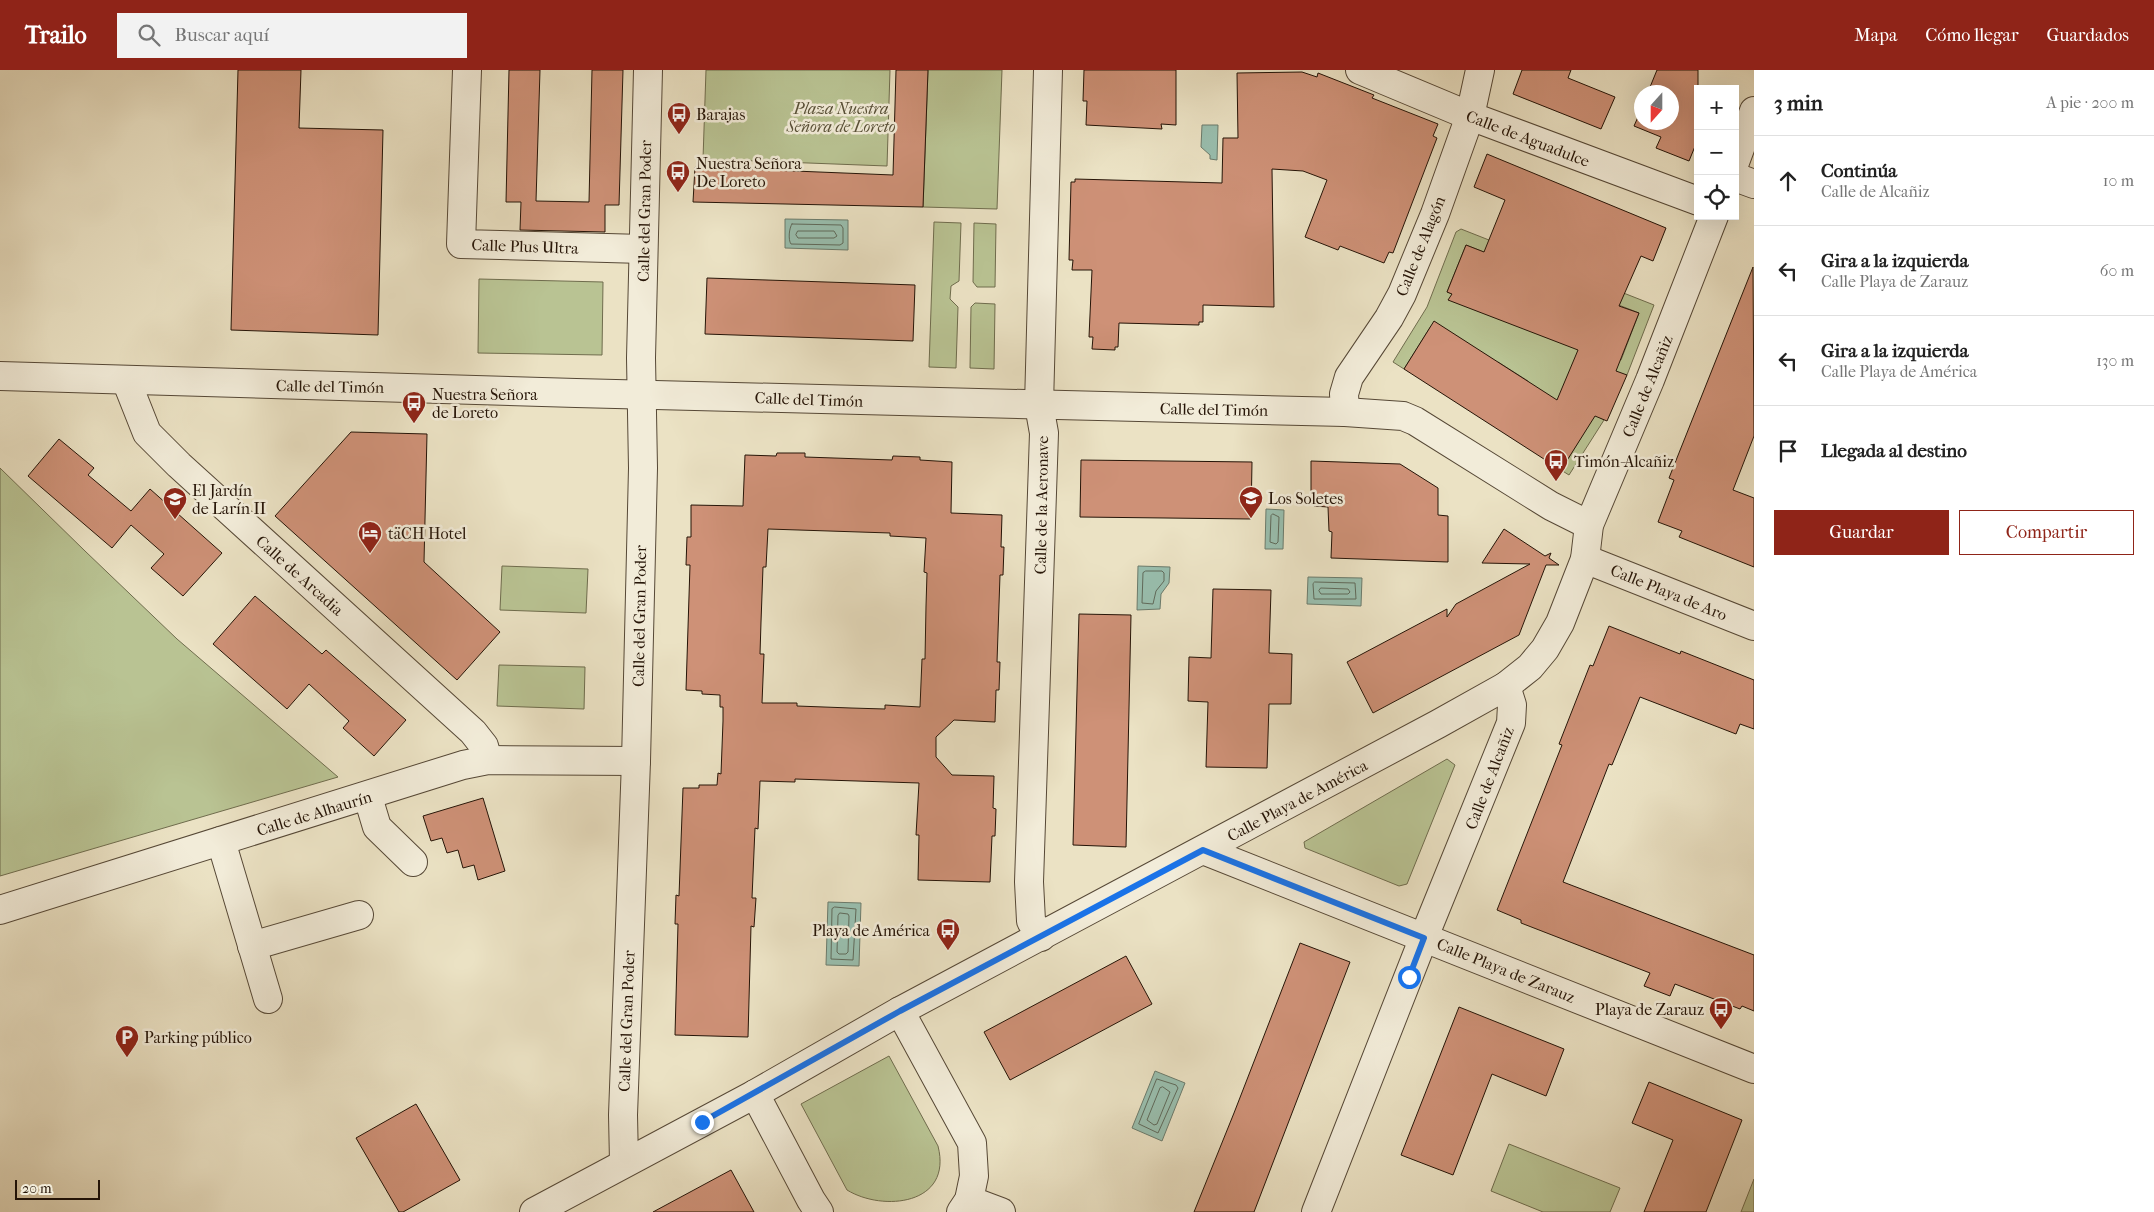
<!DOCTYPE html>
<html lang="es">
<meta charset="utf-8">
<style>
body{margin:0;font-family:"IM FELL French Canon",serif;background:#f2f2f2;color:#222}
.controls{position:absolute;right:15px;top:15px;display:grid;overflow:hidden;border-radius:0px;box-shadow:0 5px 20px #0002}
.controls button{width:45px;height:45px;display:grid;place-items:center;padding:0;border:0;border-bottom:1px solid #e0e0e0;background:#fff;color:#222;font:25px sans-serif}
.compass{position:absolute;left:1634px;top:15px;width:45px;height:45px;border-radius:50%;background:#fff;box-shadow:0 5px 20px #0002;rotate:201deg}
.scale{position:absolute;left:15px;bottom:12px;width:85px;box-sizing:border-box;padding-left:5px;border:2px solid #251407;border-top:0;font-size:14px;line-height:18px;white-space:nowrap;color:#251407;-webkit-text-stroke:4px #f2ecd9;paint-order:stroke}
.stop{position:absolute;width:15px;height:15px;margin:-11px;border:4px solid #1a73e8;border-radius:50%;background:#fff}
.stop.end{background:#1a73e8;border-color:#fff;box-shadow:0 1px 5px #0008}
.list{margin:0;padding:0;list-style:none}
h2{display:flex;justify-content:space-between;align-items:center;height:65px;margin:0;padding:0 20px;font-size:21px}
h2 small{font-size:16px;font-weight:400;color:#767676}
.list li{display:grid;grid-template-columns:32px 1fr auto;gap:15px;align-items:center;box-sizing:border-box;height:90px;padding:0 20px;border-top:1px solid #e0e0e0}
.list b{display:block;font-size:19px;white-space:nowrap}
.list p{margin:0;font-size:16px;white-space:nowrap;color:#767676}
.list em{font-size:16px;font-style:normal;color:#767676}
.actions{display:flex;gap:10px;padding:15px 20px}
.actions a{flex:1;padding:11px 0;border:1px solid #8f2418;border-radius:0px;text-align:center;font-size:18px;color:#8f2418}
.actions .main{background:#8f2418;color:#fff}
.icon{flex:none;width:28px;height:28px;fill:none;stroke:currentColor;stroke-width:2;stroke-linecap:round;stroke-linejoin:round}
.map{position:relative;flex:none;width:1754px;height:1142px;overflow:hidden}
header{display:flex;align-items:center;gap:30px;box-sizing:border-box;height:70px;padding:0 25px;background:#8f2418;color:#fff}
header strong{font-size:24px}
nav{display:flex;gap:28px;margin-inline-start:auto;font-size:18px}
.search{width:350px;height:45px;background:#f2f2f2;display:flex;align-items:center;gap:12px;box-sizing:border-box;padding:0 18px;border-radius:0px;color:#767676;font-size:19px}
main{display:flex}
aside{flex:1;background:#fff}
.map>svg:first-child{display:block}
.green{fill:#b9c393;stroke:#6f6c4d;fill-rule:evenodd}
.water{fill:#99bfaf;stroke:#6b7b6c}
.lines{fill:none;stroke-linecap:round;stroke-linejoin:round}
.shore{stroke:#5f6a5b;stroke-width:1}
.building{fill:#ce9177;stroke:#251407;fill-rule:evenodd}
.minor-casing{stroke:#564836;stroke-width:30}
.minor{stroke:#f2ecd9;stroke-width:28}
.route{stroke:#1a73e8;stroke-width:6}
.labels{text-anchor:middle;stroke-width:5;stroke-linejoin:round;paint-order:stroke}
.park-label{font-size:16px;font-style:italic;fill:#595138;stroke:#f2ecd9}
.poi-label{font-size:16px;fill:#251407;stroke:#f2ecd9;text-anchor:start}
.street-label{font-size:16px;fill:#251407;stroke:#f2ecd9}
</style>
<header>
<strong>Trailo</strong>
<div class="search"><svg class="icon" aria-label="search" viewBox="0 0 24 24"><circle cx="10" cy="10" r="6"/><path d="M15 15l6 6"/></svg>Buscar aquí</div>
<nav><a>Mapa</a><a>Cómo llegar</a><a>Guardados</a></nav>
</header>
<main>
<div class="map">
<svg width="1754" height="1142" viewBox="0 0 1754 1142">
<rect width="100%" height="100%" fill="#ebe2c4"/>
<filter id="stains"><feTurbulence type="fractalNoise" baseFrequency=".004" numOctaves="4"/><feColorMatrix values="0 0 0 0 .2 0 0 0 0 .09 0 0 0 0 .02 0 0 0 .5 -.17"/></filter>
<radialGradient id="worn" r=".72"><stop offset=".6" stop-color="#630" stop-opacity="0"/><stop offset="1" stop-color="#630" stop-opacity=".3"/></radialGradient>
<g class="green">
<polygon points="706,0 890,0 887,96 703,89"/>
<polygon points="928,0 1002,0 997,139 923,137"/>
<polygon points="934,152 961,153 959,211 951,216 950,229 958,237 956,298 929,297"/>
<polygon points="974,153 996,154 995,217 977,217 973,212"/>
<path d="M1461,159L1654,235L1627,305L1581,337L1604,350L1569,405L1561,400L1588,356L1576,348L1521,323L1528,311L1498,292L1490,304L1431,256L1404,299L1393,292L1427,237L1456,162ZM1466,175L1639,243L1621,290L1447,222Z"/>
<polygon points="479,209 603,212 602,285 478,283"/>
<polygon points="975,233 995,234 994,299 970,298 971,237"/>
<polygon points="0,398 85,481 177,569 338,707 0,806"/>
<polygon points="502,496 588,499 586,543 500,540"/>
<polygon points="499,595 585,597 584,639 497,636"/>
<polygon points="1447,689 1455,695 1407,814 1399,816 1305,778 1304,772"/>
<path d="M889,986L938,1076C953,1135 883,1142 847,1120L801,1034Z"/>
<polygon points="1509,1074 1620,1118 1610,1142 1543,1142 1491,1121"/>
<polygon points="1754,1109 1754,1142 1741,1142"/>
</g>
<g class="water">
<polygon points="1202,55 1218,55 1217,90 1210,89 1210,85 1201,77"/>
<polygon points="785,149 848,150 848,180 785,178"/>
<polygon points="1266,439 1284,440 1283,479 1265,479"/>
<polygon points="1138,496 1170,497 1169,513 1161,524 1160,539 1137,540"/>
<polygon points="1308,507 1362,508 1361,536 1307,534"/>
<polygon points="828,832 861,833 859,896 826,895"/>
<polygon points="1155,1001 1185,1013 1162,1071 1132,1058"/>
</g>
<g class="lines">
<g class="shore">
<path d="M792,154L841,155L843,158V173L840,175L791,174C788,170 789,158 792,154Z"/>
<polygon points="798,161 834,161 837,166 834,168 798,168 796,165"/>
<polygon points="1273,444 1279,447 1278,472 1276,474 1270,472 1271,446"/>
<polygon points="1146,501 1162,501 1164,503 1164,511 1156,521 1153,534 1142,533 1143,503"/>
<polygon points="1315,512 1355,513 1356,529 1314,529 1313,514"/>
<polygon points="1321,518 1348,519 1350,522 1348,524 1321,524 1319,521"/>
<polygon points="835,837 856,839 853,890 831,889 832,839"/>
<polygon points="840,843 848,844 849,846 848,882 846,884 839,884 837,882 838,846"/>
<polygon points="1157,1009 1176,1015 1178,1018 1158,1063 1139,1054"/>
<polygon points="1163,1017 1170,1022 1157,1054 1154,1055 1147,1050 1160,1018"/>
</g>
</g>
<g class="building">
<polygon points="238,0 301,0 299,58 383,60 378,265 231,260"/>
<polygon points="509,0 540,0 536,131 589,132 592,0 623,0 619,135 605,135 605,162 520,160 521,132 506,132"/>
<polygon points="896,0 928,0 923,137 693,132 695,97 893,105"/>
<polygon points="1084,0 1176,0 1176,55 1161,54 1162,59 1086,55 1087,31 1083,31"/>
<polygon points="1522,0 1571,0 1568,8 1615,27 1601,59 1513,24"/>
<polygon points="1657,0 1698,0 1698,69 1689,91 1656,78 1661,67 1634,56 1642,38 1642,52 1672,52 1672,22 1648,22"/>
<polygon points="1302,2 1317,7 1318,3 1374,25 1372,28 1438,54 1433,66 1437,68 1393,183 1389,182 1384,193 1340,176 1338,180 1305,167 1327,110 1303,101 1272,99 1274,237 1203,235 1203,252 1199,252 1199,255 1119,253 1118,277 1115,277 1115,280 1092,279 1093,267 1089,267 1092,200 1072,200 1073,190 1069,190 1071,112 1075,112 1075,109 1222,113 1223,68 1238,68 1237,3"/>
<polygon points="1487,84 1666,158 1653,191 1641,186 1619,236 1639,243 1616,301 1627,305 1607,351 1595,346 1561,400 1404,299 1434,251 1557,330 1578,280 1448,230 1452,224 1447,222 1466,175 1484,182 1505,130 1474,117"/>
<polygon points="1753,197 1754,366 1733,420 1754,428 1754,497 1679,467 1682,461 1658,452 1674,410 1669,408"/>
<polygon points="707,208 915,215 913,271 705,264"/>
<polygon points="351,362 427,364 424,492 500,562 457,610 275,446"/>
<polygon points="59,369 94,398 88,405 131,441 150,419 222,483 183,526 151,498 164,484 131,455 112,478 28,406"/>
<path d="M777,383H805V387L892,390L893,386L920,387V390L952,392L951,443L1002,445L1001,477H1004L1003,505H1000L997,592H1000L999,620H996L995,652L954,650L936,667V687L952,705L994,706L993,738L996,739L995,766H992L990,812L918,810L919,765H916L919,713L795,709V712L760,711L758,759L755,758L752,828H756L754,857L751,856L748,967L675,965L678,854H675L676,825L679,826L683,718H699V715H717L718,703L721,704L723,651V637H720V625L702,624V621L686,620L690,495H686L687,467H691V435L743,436L745,385L776,386ZM768,459L890,463V466L926,468L924,502L927,503L926,536L925,589H922L920,637L885,635V639L851,638L797,636V633H762L764,584H760L761,552L763,497H766Z"/>
<polygon points="1081,390 1252,392 1251,449 1080,447"/>
<polygon points="1311,391 1400,394 1438,418 1438,445 1448,446 1448,492 1331,488 1332,462 1329,461 1328,437 1314,436 1311,426"/>
<polygon points="1504,459 1545,486 1551,483 1549,488 1559,495 1546,495 1519,565 1373,643 1347,592 1447,539 1447,547 1456,534 1530,494 1482,493"/>
<polygon points="1213,519 1271,520 1269,583 1292,584 1291,634 1269,634 1267,698 1206,697 1208,632 1188,631 1189,587 1211,588"/>
<polygon points="255,526 322,584 326,580 406,650 374,686 343,658 349,651 309,614 287,639 213,574"/>
<polygon points="1079,544 1131,545 1126,777 1073,775"/>
<polygon points="1609,556 1680,584 1681,581 1754,610 1754,659 1740,654 1736,664 1640,627 1612,695 1609,694 1563,812 1754,885 1754,941 1742,936 1740,939 1675,914 1670,926 1644,916 1650,903 1521,853 1521,850 1497,840 1562,675 1559,674 1590,595 1593,596"/>
<polygon points="483,728 505,801 478,810 474,795 463,798 458,780 447,783 442,768 431,771 423,746"/>
<polygon points="1300,873 1350,892 1254,1142 1194,1142 1234,1043"/>
<polygon points="1126,886 1152,934 1010,1010 984,962"/>
<polygon points="1459,937 1564,979 1546,1026 1492,1004 1453,1105 1401,1085"/>
<polygon points="1649,1012 1742,1050 1706,1142 1644,1142 1673,1070 1632,1053"/>
<polygon points="416,1034 460,1110 403,1142 399,1142 356,1068"/>
<polygon points="731,1100 754,1142 653,1142"/>
</g>
<g class="lines">
<g class="minor-casing">
<g id="minor">
<polyline points="467,0 461,174 643,179"/>
<polyline points="1360,0 1470,46 1698,131"/>
<polyline points="1735,92 1754,41"/>
<polyline points="1735,107 1754,114"/>
<polyline points="0,306 576,323 1345,342 1403,346 1415,351 1551,436 1589,455"/>
<polyline points="126,310 147,363 179,395 473,662 484,676 488,690"/>
<polyline points="1345,342 1344,324 1349,307 1389,248 1402,224 1435,144 1470,46 1480,0"/>
<polyline points="1585,489 1754,556"/>
<polyline points="368,727 377,757 413,792"/>
<polyline points="221,771 268,929"/>
<polyline points="1203,780 1754,999"/>
<polyline points="0,840 463,695 488,690 636,691"/>
<polyline points="1041,867 1031,851 1029,812 1044,363 1039,335 1048,0"/>
<polyline points="252,876 359,845"/>
<polyline points="900,941 972,1073 974,1106 969,1130 961,1142"/>
<polyline points="755,1024 811,1130 819,1142"/>
<polyline points="624,1092 623,1045 636,691 643,398 641,288 648,0"/>
<polyline points="969,1130 1001,1142"/>
<polyline points="534,1142 755,1024 900,941 1438,654 1506,616 1530,597 1545,579 1560,553 1585,489 1589,455 1650,310 1714,146"/>
<polyline points="1316,1142 1424,867 1511,653 1512,635 1506,616"/>
</g>
</g>
<use href="#minor" class="minor"/>
</g>
<g class="lines">
<polyline class="route" points="702,1052 900,941 1203,780 1424,868 1409,907"/>
</g>
<defs>
<g id="bus-pin" transform="scale(1.25)"><path d="M0 17L-7.5 6A9.5 9.5 0 1 1 7.5 6Z" fill="#8f2418" stroke="#f2ecd9"/><path d="M-5-6H5V4H4V6H2V4H-2V6H-4V4H-5ZM-3.5-4V0h7V-4ZM-3.5 1.2v1.5H-2V1.2ZM2 1.2v1.5H3.5V1.2Z" fill="#fff"/></g>
<g id="school-pin" transform="scale(1.25)"><path d="M0 17L-7.5 6A9.5 9.5 0 1 1 7.5 6Z" fill="#8f2418" stroke="#f2ecd9"/><path d="M0-5L7-2L0 1L-7-2ZM-4 1L0 2.5L4 1V4Q0 6-4 4Z" fill="#fff"/></g>
<g id="hotel-pin" transform="scale(1.25)"><path d="M0 17L-7.5 6A9.5 9.5 0 1 1 7.5 6Z" fill="#8f2418" stroke="#f2ecd9"/><path d="M-6-4.5h1.5V1H6V5H4.5V3h-9V5H-6ZM-4 0a1.8 1.8 0 1 1 3.6 0ZM.5 0V-2.5h3Q6-2.5 6 0Z" fill="#fff"/></g>
<g id="parking-pin" transform="scale(1.25)"><path d="M0 17L-7.5 6A9.5 9.5 0 1 1 7.5 6Z" fill="#8f2418" stroke="#f2ecd9"/><path d="M-3.5-5.5H1a3.5 3.5 0 0 1 0 7H-1V5.5H-3.5ZM-1-3.4V-.6H.8a1.4 1.4 0 0 0 0-2.8Z" fill="#fff"/></g>
</defs>
<g fill-rule="evenodd">
<use href="#bus-pin" x="679" y="44"/>
<use href="#bus-pin" x="678" y="102"/>
<use href="#bus-pin" x="414" y="333"/>
<use href="#bus-pin" x="1556" y="391"/>
<use href="#school-pin" x="1251" y="428"/>
<use href="#school-pin" x="175" y="429"/>
<use href="#hotel-pin" x="370" y="463"/>
<use href="#bus-pin" x="948" y="860"/>
<use href="#bus-pin" x="1721" y="939"/>
<use href="#parking-pin" x="127" y="967"/>
</g>
<g class="labels">
<g class="park-label">
<text x="841" y="44">Plaza Nuestra<tspan x="841" dy="18">Señora de Loreto</tspan></text>
</g>
<g class="poi-label">
<text x="696" y="50">Barajas</text>
<text x="696" y="99">Nuestra Señora<tspan x="696" dy="18">De Loreto</tspan></text>
<text x="432" y="330">Nuestra Señora<tspan x="432" dy="18">de Loreto</tspan></text>
<text x="1574" y="397">Timón-Alcañiz</text>
<text x="192" y="426">El Jardín<tspan x="192" dy="18">de Larín II</tspan></text>
<text x="1268" y="434">Los Soletes</text>
<text x="388" y="469">täCH Hotel</text>
<text x="930" y="866" text-anchor="end">Playa de América</text>
<text x="1704" y="945" text-anchor="end">Playa de Zarauz</text>
<text x="144" y="973">Parking público</text>
</g>
<g class="street-label">
<text transform="translate(1528 68) rotate(21)" y="6">Calle de Aguadulce</text>
<text transform="translate(644 141) rotate(-89)" y="6">Calle del Gran Poder</text>
<text transform="translate(525 176) rotate(2)" y="6">Calle Plus Ultra</text>
<text transform="translate(1420 176) rotate(-68)" y="6">Calle de Alagón</text>
<text transform="translate(330 316) rotate(1)" y="6">Calle del Timón</text>
<text transform="translate(1647 316) rotate(-68)" y="6">Calle de Alcañiz</text>
<text transform="translate(809 329) rotate(2)" y="6">Calle del Timón</text>
<text transform="translate(1214 339) rotate(1)" y="6">Calle del Timón</text>
<text transform="translate(1041 435) rotate(-89)" y="6">Calle de la Aeronave</text>
<text transform="translate(300 505) rotate(42)" y="6">Calle de Arcadia</text>
<text transform="translate(1669 522) rotate(22)" y="6">Calle Playa de Aro</text>
<text transform="translate(639 546) rotate(-89)" y="6">Calle del Gran Poder</text>
<text transform="translate(1489 708) rotate(-69)" y="6">Calle de Alcañiz</text>
<text transform="translate(1297 730) rotate(-28)" y="6">Calle Playa de América</text>
<text transform="translate(314 743) rotate(-17)" y="6">Calle de Alhaurín</text>
<text transform="translate(1506 900) rotate(22)" y="6">Calle Playa de Zarauz</text>
<text transform="translate(626 951) rotate(-88)" y="6">Calle del Gran Poder</text>
</g>
</g>
<rect width="100%" height="100%" filter="url(#stains)"/>
<rect width="100%" height="100%" fill="url(#worn)"/>
</svg>
<div class="controls">
<button>+</button>
<button>−</button>
<button><svg class="icon" aria-label="locate" viewBox="0 0 24 24"><circle cx="12" cy="12" r="6"/><path d="M12 2v4M12 18v4M2 12h4M18 12h4"/></svg></button>
</div>
<svg class="compass" viewBox="-18 -18 36 36"><path d="M0-13l5 13h-10z" fill="#e53935"/><path d="M0 13l5-13h-10z" fill="#767676"/></svg>
<div class="scale">20 m</div>
<div class="stop" style="left:1409px;top:907px"></div>
<div class="stop end" style="left:702px;top:1052px"></div>
</div>
<aside>
<h2>3 min<small>A pie · 200 m</small></h2>
<ul class="list">
<li><svg class="icon" aria-label="ahead" viewBox="0 0 24 24"><path d="M12 20V5M6 11l6-6 6 6"/></svg><div><b>Continúa</b><p>Calle de Alcañiz</p></div><em>10 m</em></li>
<li><svg class="icon" aria-label="left" viewBox="0 0 24 24"><path d="M17 20v-9H6M10 6l-5 5 5 5"/></svg><div><b>Gira a la izquierda</b><p>Calle Playa de Zarauz</p></div><em>60 m</em></li>
<li><svg class="icon" aria-label="left" viewBox="0 0 24 24"><path d="M17 20v-9H6M10 6l-5 5 5 5"/></svg><div><b>Gira a la izquierda</b><p>Calle Playa de América</p></div><em>130 m</em></li>
<li><svg class="icon" aria-label="arrive" viewBox="0 0 24 24"><path d="M6 21V4h12l-3 4 3 4H6"/></svg><div><b>Llegada al destino</b></div></li>
</ul>
<div class="actions"><a class="main">Guardar</a><a>Compartir</a></div>
</aside>
</main>
